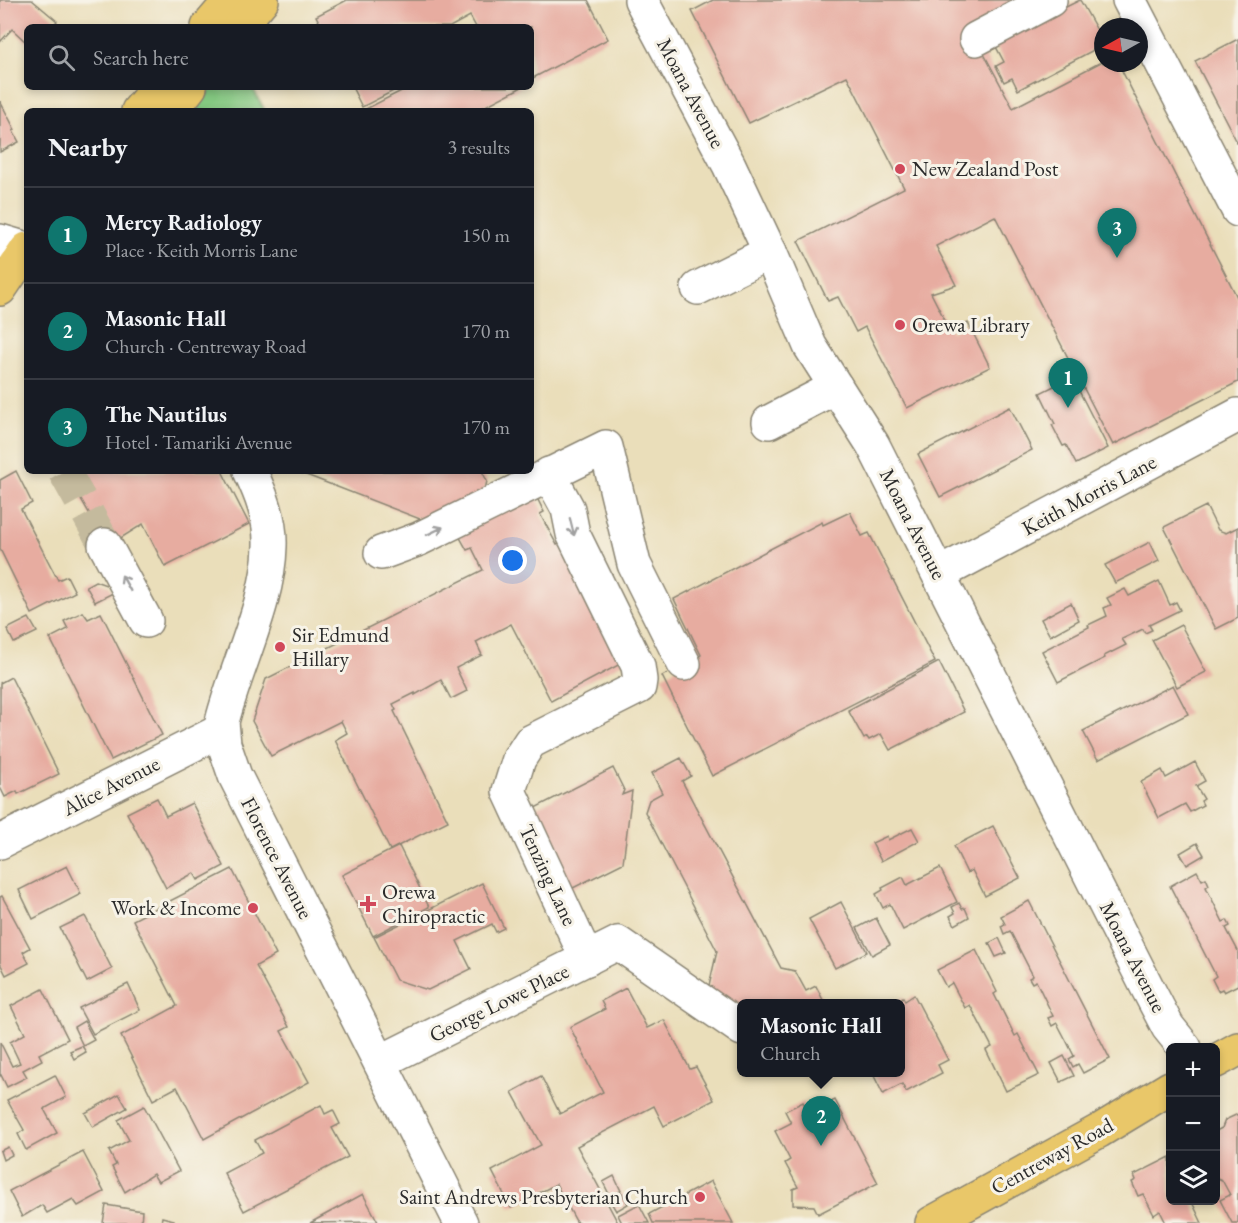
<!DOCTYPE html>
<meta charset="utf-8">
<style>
body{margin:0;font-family:"EB Garamond",serif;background:#242831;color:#f1f3f6}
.controls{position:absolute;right:18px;bottom:18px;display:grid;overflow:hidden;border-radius:9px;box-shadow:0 3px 9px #0003}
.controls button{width:54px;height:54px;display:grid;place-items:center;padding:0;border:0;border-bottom:2px solid #363941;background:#171b24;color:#f1f3f6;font:30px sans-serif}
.compass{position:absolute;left:1094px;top:18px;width:54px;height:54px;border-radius:50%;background:#171b24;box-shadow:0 3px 9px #0003;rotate:262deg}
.you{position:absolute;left:513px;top:561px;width:21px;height:21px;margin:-15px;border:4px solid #fff;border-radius:50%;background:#1a73e8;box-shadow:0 0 0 9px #1a73e833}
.badge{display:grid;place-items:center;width:39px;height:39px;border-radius:50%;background:#0f766e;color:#fff;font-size:20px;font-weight:700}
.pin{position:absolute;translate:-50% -50px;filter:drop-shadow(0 2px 3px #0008)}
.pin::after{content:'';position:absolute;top:32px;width:21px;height:18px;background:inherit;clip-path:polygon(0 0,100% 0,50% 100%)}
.popup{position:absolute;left:737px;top:999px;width:168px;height:78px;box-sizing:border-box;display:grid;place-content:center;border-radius:9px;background:#171b24;filter:drop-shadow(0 2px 4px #0005);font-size:20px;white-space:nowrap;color:#9ea1a6}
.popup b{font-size:22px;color:#f1f3f6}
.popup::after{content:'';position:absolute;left:50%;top:100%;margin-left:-12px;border:12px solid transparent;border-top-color:#171b24}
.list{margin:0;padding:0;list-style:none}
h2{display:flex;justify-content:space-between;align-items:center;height:78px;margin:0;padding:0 24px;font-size:26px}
h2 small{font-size:20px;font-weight:400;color:#9ea1a6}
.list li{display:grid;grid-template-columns:39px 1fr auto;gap:18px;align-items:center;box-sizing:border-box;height:96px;padding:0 24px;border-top:2px solid #363941}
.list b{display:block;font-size:22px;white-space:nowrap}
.list p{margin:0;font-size:20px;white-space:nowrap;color:#9ea1a6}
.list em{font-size:20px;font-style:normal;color:#9ea1a6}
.icon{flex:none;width:33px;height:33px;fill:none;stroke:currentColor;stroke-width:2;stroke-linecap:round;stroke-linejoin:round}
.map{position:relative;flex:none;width:1238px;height:1223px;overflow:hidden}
.search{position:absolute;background:#171b24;box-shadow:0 3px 9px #0003;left:24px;top:24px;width:510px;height:66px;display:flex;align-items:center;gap:15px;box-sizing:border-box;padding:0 21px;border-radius:9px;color:#9ea1a6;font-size:22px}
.panel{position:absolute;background:#171b24;box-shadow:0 3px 9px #0003;left:24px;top:108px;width:510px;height:366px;border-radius:9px}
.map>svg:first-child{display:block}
.green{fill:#84c881;stroke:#587a56;stroke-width:1.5}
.building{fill:#e7aca0}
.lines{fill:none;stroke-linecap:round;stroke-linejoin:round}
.minor-tunnel{stroke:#c4ba9d;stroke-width:33;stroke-dasharray:33 16;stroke-linecap:butt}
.minor-casing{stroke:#8a8472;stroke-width:36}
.major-casing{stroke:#8a8472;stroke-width:36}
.minor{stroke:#fff;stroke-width:33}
.major{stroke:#e9c769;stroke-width:33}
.oneway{stroke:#a0a0a0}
.poi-dot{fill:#d1495b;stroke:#f7f3e8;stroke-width:2}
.labels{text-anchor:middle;stroke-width:6;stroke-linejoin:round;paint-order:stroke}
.street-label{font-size:21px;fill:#2b2b2b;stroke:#f7f3e8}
.poi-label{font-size:21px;fill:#2b2b2b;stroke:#f7f3e8;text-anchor:start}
</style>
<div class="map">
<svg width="1238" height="1223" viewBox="0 0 1238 1223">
<rect width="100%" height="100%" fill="#f7f3e8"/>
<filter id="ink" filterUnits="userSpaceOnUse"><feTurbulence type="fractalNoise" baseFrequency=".0167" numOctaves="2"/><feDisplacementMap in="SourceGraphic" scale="12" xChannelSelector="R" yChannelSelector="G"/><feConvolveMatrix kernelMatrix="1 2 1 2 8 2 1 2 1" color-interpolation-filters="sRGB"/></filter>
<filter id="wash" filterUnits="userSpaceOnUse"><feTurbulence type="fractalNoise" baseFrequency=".008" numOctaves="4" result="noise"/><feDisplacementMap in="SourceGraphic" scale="24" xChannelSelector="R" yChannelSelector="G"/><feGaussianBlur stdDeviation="1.35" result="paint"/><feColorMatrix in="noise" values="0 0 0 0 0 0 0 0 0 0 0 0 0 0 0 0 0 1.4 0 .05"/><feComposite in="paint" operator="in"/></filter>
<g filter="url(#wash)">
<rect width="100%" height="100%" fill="#eadeba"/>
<polygon class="green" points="213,87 252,87 265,111 192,111"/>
<g id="blocks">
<g class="building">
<polygon points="0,0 32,0 57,21 52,27 27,27 27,43 12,29 0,42"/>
<polygon points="347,0 588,0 608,39 531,79 531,27 476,27 470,16 450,27 322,27 316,16"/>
<polygon points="713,0 1022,0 976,39 1013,108 1103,61 1103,63 1118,63 1238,299 1238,382 1113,445 995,216 936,246 956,285 931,293 951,332 968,323 990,367 907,408 865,327 856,332 838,297 828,301 798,241 904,188 847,76 749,123 692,11"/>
<polygon points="1080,0 1103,41 1103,45 1018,90 1012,78 1004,82 996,66 1004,62 994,43"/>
<polygon points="1238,39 1238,144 1195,61"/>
<polygon points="352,87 401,87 362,107"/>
<polygon points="409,87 522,87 476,111 362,111"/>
<polygon points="0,101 15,130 13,131 19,142 0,152"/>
<polygon points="1072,377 1108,448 1076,464 1066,445 1063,446 1052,425 1055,424 1040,393"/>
<polygon points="1010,407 1032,450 940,497 918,454"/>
<polygon points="16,471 32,503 21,509 58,580 67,576 75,592 32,614 0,549 0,480"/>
<polygon points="65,471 222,471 249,524 165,567 143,524 108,546"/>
<polygon points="296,471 482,471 487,481 484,494 425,521"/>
<polygon points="534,492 544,512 540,514 557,545 564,542 626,661 551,701 511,624 476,642 482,655 456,668 467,691 451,699 441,680 415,695 415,693 393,704 396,710 394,711 448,821 390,850 335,740 347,733 341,721 271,756 252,721 266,679 483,570 472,548 467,550 457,532"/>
<polygon points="1206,506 1218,530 1226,533 1238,527 1238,618 1216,629 1164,527"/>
<polygon points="850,512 862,536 869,533 935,662 712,776 662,676 701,655 674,599 822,522 823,525"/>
<polygon points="1150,542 1159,561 1115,583 1105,565"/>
<polygon points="95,581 109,586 113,593 95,602 86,586"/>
<polygon points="1159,581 1170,605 1176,602 1180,610 1149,625 1152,630 1145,633 1143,629 1122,639 1126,645 1104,656 1105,658 1058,682 1042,651 1089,627 1088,625 1107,616 1104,608 1111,605 1107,598 1125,589 1129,596"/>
<polygon points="1071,603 1079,620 1050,636 1041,619"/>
<polygon points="83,612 88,619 101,613 162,735 111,760 50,638 68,629 64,621"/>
<polygon points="29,618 37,632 14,643 7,629"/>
<polygon points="1181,625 1206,672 1177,687 1152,640"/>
<polygon points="939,662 964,712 890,750 881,734 869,740 867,737 864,739 848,710"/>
<polygon points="11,677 59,774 18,794 17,791 5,797 0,787 0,683"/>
<polygon points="1173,685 1188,714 1098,760 1083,731"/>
<polygon points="681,758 691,776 682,781 781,968 795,971 806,991 816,986 825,1004 742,1004 742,1013 706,999 717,951 645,812 649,800 662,793 652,773"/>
<polygon points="1195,762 1205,781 1196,786 1204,799 1201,801 1203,805 1190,812 1185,804 1159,818 1141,782 1162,770 1166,778"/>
<polygon points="613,768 624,790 622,795 632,791 623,863 571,889 531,810"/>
<polygon points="157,798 166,816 192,803 224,866 198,880 194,873 166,888 127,813"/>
<polygon points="993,826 1020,878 985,896 972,870 967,873 954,846"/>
<polygon points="912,828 919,841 881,861 872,843 887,836 888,840"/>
<polygon points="1197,843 1204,855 1187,865 1180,853"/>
<polygon points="399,846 429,907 373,936 342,875"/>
<polygon points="67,866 81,894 33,919 19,890"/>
<polygon points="940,868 957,902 903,930 890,904 883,908 876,894 883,890 882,888 903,877 907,885"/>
<polygon points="232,869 276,955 256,966 289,1027 281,1031 309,1082 204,1139 177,1087 153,1100 121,1036 177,1006 133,920"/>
<polygon points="1197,871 1202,880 1206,878 1209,885 1206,887 1223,922 1227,920 1230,926 1226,928 1238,951 1238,985 1224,992 1222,989 1218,991 1212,979 1216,976 1170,886"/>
<polygon points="482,883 504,928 496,932 492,924 457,941 471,969 428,990 396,980 374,937"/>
<polygon points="2,896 30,948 23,952 29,963 6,975 0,963 0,897"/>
<polygon points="1029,901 1110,1059 1083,1073 1078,1064 1073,1067 1069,1059 1074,1056 1066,1040 1057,1023 1052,1026 1048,1018 1053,1016 1036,981 1032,983 1029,978 1033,976 1010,931 1004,934 1001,926 1005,924 1001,916"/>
<polygon points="841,902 867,952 835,968 809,919"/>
<polygon points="959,903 962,909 965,908 969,917 955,925 950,916 955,913 952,907"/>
<polygon points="85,916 112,969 87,982 60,928"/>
<polygon points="876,918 890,945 872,955 857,928"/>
<polygon points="999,938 1006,953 996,957 989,943"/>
<polygon points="976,950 997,992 994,994 1015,1036 1018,1034 1039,1075 1006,1091 986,1050 992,1047 970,1005 965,1008 952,983 946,987 937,970"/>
<polygon points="128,984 140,1010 93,1034 79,1008"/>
<polygon points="626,988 647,1028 664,1020 690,1069 696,1067 714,1100 664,1126 654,1106 577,1146 618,1223 577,1223 556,1184 511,1208 492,1171 541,1145 512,1092 541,1076 560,1114 603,1092 570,1027 605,1009 601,1001"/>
<polygon points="43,989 68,1039 39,1054 42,1060 23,1070 27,1077 7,1087 1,1075 0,1076 0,1042 12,1066 20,1063 10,1042 25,1034 11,1006"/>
<polygon points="914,995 948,1060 938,1065 942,1073 906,1092 902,1084 883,1094 872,1072 900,1072 900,1004 891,1004 903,997 905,1001"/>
<polygon points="84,1021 94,1040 83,1046 74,1027"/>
<polygon points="82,1046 86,1052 74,1059 70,1051"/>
<polygon points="1064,1056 1074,1076 1061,1082 1051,1063"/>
<polygon points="55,1075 66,1097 44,1109 57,1133 26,1150 18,1134 24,1130 7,1100"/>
<polygon points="119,1094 127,1108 93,1127 85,1113"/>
<polygon points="835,1100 878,1183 818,1214 814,1206 793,1205 793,1189 798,1187 785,1163 790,1160 775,1131 791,1123 785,1111 803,1102 809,1113"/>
<polygon points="321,1105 325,1114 333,1110 340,1124 332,1128 348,1157 244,1211 224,1173 262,1153 255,1140"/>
<polygon points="144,1106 179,1171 158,1182 153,1174 125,1192 112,1167 116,1165 109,1151 129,1140 118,1120"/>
<polygon points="1238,1114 1238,1223 1232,1223 1220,1200 1230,1195 1222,1180 1217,1178 1216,1175 1216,1131 1222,1128 1225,1120"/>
<polygon points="8,1147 12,1155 3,1160 0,1151"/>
<polygon points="83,1152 104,1192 78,1206 73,1199 47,1213 42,1205 22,1217 9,1191"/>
<polygon points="1170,1157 1170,1200 1191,1200 1202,1223 1166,1223 1160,1211 1154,1215 1143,1194 1138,1196 1132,1182 1136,1180 1134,1175"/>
<polygon points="614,1176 621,1191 610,1196 603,1182"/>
<polygon points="711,1181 733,1223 653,1223 649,1214"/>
<polygon points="622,1193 628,1204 616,1211 609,1199"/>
<polygon points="363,1194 378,1222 310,1223"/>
<polygon points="639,1204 649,1223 622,1223 618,1215"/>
<polygon points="106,1205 142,1211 141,1223 103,1223"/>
<polygon points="162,1217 174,1220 173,1223 161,1223"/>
</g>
</g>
</g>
<g filter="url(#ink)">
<use href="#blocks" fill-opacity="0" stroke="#8a8472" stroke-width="1.5"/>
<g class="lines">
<polyline class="minor-tunnel" points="64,471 105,545"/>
<g class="minor-casing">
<g id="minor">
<polyline points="641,0 729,165 770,252 810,346 873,445 1147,987 1168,1027 1185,1048"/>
<polyline points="1129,0 1238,210"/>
<polyline points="976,39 1050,0"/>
<polyline points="0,241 27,249"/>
<polyline points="698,288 770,252"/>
<polyline points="769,422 836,387"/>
<path d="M250,471C261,494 271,519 270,546C269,603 236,666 222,722L224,744L235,776L461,1223"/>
<polyline points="549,474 568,509 573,534 638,666 640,680 639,687 530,742 519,759 509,791 587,959"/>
<polyline points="105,545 146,621"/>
<polyline points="381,553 419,539 606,447 634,564 684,664"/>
<polyline points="939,574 1238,415"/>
<polyline points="0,842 222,730"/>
<polyline points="380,1062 618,943 742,1029"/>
</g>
</g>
<g class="major-casing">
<g id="major">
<polyline points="208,27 231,0"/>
<polyline points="239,27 262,0"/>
<polyline points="138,111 158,87"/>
<polyline points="171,111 190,87"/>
<polyline points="0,289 27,249"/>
<polyline points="1216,1061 1238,1049"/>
<polyline points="932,1223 1099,1131 1170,1088"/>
</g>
</g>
<use href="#minor" class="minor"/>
<use href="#major" class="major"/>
</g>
<defs><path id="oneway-shaft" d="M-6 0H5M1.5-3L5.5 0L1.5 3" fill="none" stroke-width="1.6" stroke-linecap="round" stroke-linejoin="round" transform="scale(1.5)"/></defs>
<g class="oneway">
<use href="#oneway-shaft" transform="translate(572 527) rotate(76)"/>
<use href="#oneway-shaft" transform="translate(435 531) rotate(-26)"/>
<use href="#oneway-shaft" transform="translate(126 583) rotate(-119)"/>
</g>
</g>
<g class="poi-dot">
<circle cx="900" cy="169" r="6"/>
<circle cx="900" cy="325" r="6"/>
<circle cx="280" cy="647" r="6"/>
<path d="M365 895h6v6h6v6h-6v6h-6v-6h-6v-6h6z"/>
<circle cx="253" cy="908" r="6"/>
<circle cx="700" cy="1197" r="6"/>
</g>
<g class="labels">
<g class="street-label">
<text transform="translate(691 93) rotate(62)" y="7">Moana Avenue</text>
<text transform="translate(1089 495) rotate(-28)" y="7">Keith Morris Lane</text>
<text transform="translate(913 524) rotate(63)" y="7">Moana Avenue</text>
<text transform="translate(111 786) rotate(-27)" y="7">Alice Avenue</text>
<text transform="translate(277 858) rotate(63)" y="7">Florence Avenue</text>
<text transform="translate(548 875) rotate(65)" y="7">Tenzing Lane</text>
<text transform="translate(1133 957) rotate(63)" y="7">Moana Avenue</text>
<text transform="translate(499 1003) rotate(-26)" y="7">George Lowe Place</text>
<text transform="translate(1052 1156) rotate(-29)" y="7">Centreway Road</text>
</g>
<g class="poi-label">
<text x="912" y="176">New Zealand Post</text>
<text x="912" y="332">Orewa Library</text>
<text x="292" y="642">Sir Edmund<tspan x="292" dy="24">Hillary</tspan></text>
<text x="382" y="899">Orewa<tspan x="382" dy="24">Chiropractic</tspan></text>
<text x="241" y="915" text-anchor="end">Work &amp; Income</text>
<text x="688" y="1204" text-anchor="end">Saint Andrews Presbyterian Church</text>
</g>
</g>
</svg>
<div class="controls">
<button>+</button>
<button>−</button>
<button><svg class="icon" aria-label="layers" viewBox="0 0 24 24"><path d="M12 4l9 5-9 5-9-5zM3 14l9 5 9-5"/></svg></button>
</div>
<svg class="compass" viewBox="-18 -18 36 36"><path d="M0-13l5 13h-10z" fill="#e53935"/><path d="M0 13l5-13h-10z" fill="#9ea1a6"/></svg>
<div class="you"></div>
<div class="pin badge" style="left:1068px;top:408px">1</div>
<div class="pin badge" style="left:821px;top:1146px">2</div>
<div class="popup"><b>Masonic Hall</b>Church</div>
<div class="pin badge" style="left:1117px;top:258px">3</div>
<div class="search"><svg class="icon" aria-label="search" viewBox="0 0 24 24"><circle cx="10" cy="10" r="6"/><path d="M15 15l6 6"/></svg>Search here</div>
<section class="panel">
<h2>Nearby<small>3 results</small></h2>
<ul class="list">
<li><span class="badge">1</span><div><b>Mercy Radiology</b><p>Place · Keith Morris Lane</p></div><em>150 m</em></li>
<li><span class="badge">2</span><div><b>Masonic Hall</b><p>Church · Centreway Road</p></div><em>170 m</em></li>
<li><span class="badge">3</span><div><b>The Nautilus</b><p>Hotel · Tamariki Avenue</p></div><em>170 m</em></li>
</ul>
</section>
</div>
